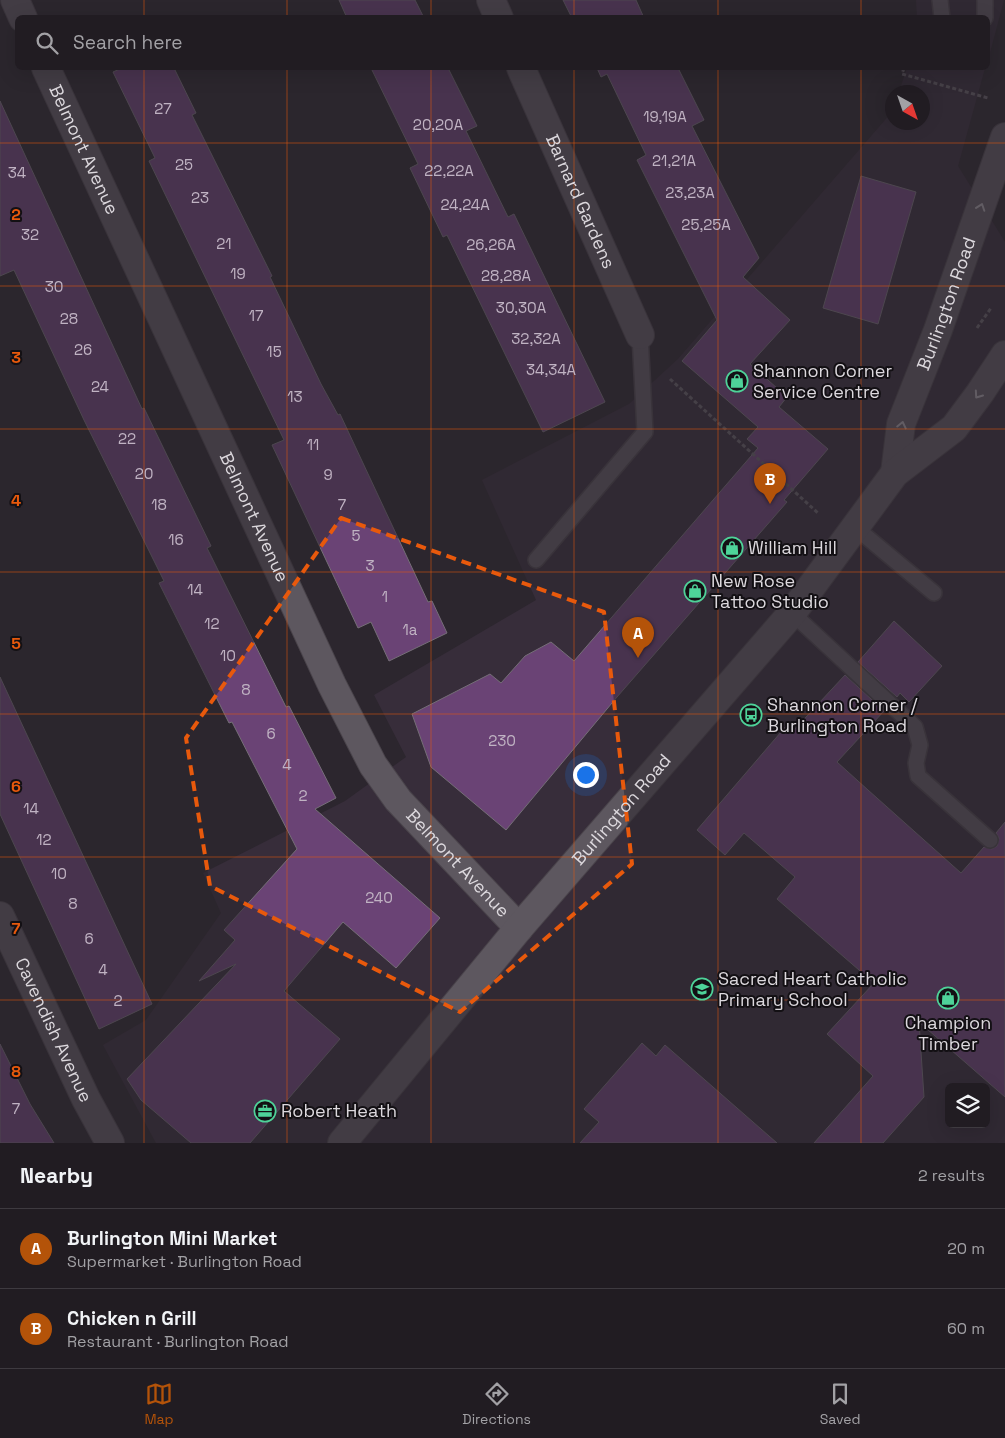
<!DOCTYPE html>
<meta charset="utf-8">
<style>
body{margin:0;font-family:"Space Grotesk",sans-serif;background:#29252a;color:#f1f3f6}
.controls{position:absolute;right:15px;bottom:15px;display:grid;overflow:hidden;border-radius:8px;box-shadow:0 5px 20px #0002}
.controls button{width:45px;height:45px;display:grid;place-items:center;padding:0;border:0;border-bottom:1px solid #3e3a40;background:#211c22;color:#f1f3f6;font:25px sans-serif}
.compass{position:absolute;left:885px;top:85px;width:45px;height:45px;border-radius:50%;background:#211c22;box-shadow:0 5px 20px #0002;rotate:140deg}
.you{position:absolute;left:585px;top:774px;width:18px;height:18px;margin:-12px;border:4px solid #fff;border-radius:50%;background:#1a73e8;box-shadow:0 0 0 8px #1a73e833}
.badge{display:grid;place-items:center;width:32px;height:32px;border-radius:50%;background:#b45309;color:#fff;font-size:16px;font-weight:700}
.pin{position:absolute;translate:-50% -41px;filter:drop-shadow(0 1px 2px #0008)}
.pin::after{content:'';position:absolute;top:26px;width:18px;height:15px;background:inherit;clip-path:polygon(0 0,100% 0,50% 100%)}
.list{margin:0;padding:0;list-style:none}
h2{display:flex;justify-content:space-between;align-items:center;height:65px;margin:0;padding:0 20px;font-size:21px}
h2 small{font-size:16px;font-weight:400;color:#a2a1a5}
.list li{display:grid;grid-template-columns:32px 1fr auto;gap:15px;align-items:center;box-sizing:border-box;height:80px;padding:0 20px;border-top:1px solid #3e3a40}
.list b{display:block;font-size:19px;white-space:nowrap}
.list p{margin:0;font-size:16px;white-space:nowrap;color:#a2a1a5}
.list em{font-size:16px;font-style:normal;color:#a2a1a5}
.icon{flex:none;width:28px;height:28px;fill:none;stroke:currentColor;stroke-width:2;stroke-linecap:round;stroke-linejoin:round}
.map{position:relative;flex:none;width:1005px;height:1143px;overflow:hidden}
.search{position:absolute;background:#211c22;box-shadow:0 5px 20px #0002;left:15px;right:15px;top:15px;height:55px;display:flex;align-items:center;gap:12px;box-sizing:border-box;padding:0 18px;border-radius:8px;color:#a2a1a5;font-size:19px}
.sheet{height:225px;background:#211c22}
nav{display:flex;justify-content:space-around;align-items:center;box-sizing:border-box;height:70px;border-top:1px solid #3e3a40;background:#211c22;font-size:14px;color:#a2a1a5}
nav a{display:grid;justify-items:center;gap:2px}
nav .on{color:#b45309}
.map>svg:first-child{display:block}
.built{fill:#372d3a;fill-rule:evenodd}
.building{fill:#6a4375;stroke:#756e77}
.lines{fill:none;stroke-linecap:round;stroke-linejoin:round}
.service-casing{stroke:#49434a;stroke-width:18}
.minor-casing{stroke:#49434a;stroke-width:30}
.secondary-casing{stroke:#49434a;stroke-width:30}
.path{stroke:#656067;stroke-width:3;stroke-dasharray:4 2.5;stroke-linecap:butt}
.service{stroke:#5d575f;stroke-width:15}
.minor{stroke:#5d575f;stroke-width:28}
.secondary{stroke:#5d575f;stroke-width:28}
.oneway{stroke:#a39ea4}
.marked{fill:none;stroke:#e8590c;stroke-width:4;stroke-dasharray:10 6;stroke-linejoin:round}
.grid{fill:none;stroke:#e8590c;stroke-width:1;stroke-opacity:0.55}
.labels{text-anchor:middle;stroke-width:4;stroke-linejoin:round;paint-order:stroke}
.number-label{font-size:15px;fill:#c0b3c3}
.street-label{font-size:18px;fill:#dcd8dd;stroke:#131014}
.poi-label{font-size:18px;fill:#dcd8dd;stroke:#131014;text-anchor:start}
.grid-label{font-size:16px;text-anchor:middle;font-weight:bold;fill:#e8590c;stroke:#131014;stroke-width:4;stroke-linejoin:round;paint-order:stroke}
</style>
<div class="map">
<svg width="1005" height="1143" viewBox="0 0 1005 1143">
<rect width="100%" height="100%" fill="#2c262e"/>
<g class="built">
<polygon points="916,0 1004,0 988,60 988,18 917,17"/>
<path d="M907,68H985L958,166L1005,242V1143H156L103,1045L146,1020L221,913L203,873L345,801L406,757L374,695L536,600L482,480L629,404L678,359L892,112V122H922V92H899ZM949,1087H986V1124H949Z"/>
</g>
<g class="building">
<polygon points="339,0 415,0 424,18 347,18"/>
<polygon points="563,0 636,0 644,18 572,18"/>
<polygon points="122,68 174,68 196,113 192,115 272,276 270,277 321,384 338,415 340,414 428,602 432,601 447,633 389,661 371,622 358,628 272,445 284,440 149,161 155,158 113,72"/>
<polygon points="371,68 448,68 477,126 466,131 508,217 514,214 605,402 543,432 447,235 443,237 410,168 418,164"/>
<polygon points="597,68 678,68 704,120 692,126 759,258 743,277 790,320 750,364 787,397 779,407 828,449 784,500 787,502 617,697 506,830 431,767 412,714 490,674 501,683 525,656 551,642 574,661 758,448 747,439 758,427 682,361 717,320 637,160 646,155 607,74 601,77"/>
<polygon points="0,101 142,409 144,408 211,546 207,548 286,707 289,706 336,798 315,809 440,918 396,968 343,922 284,991 340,1039 250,1143 191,1143 141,1100 127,1079 236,964 199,981 235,940 224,930 297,849 232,722 229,723 159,583 164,581 84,420 14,270 0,276"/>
<polygon points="861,176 916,192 878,324 823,308"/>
<polygon points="894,621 942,666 909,702 900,693 897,697 858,662"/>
<polygon points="845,675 884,711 837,762 868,790 961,873 984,847 992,849 997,846 999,838 996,833 1005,822 1005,1097 919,1022 924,1097 883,1143 814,1143 873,1076 827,1034 874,983 777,899 795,877 744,833 725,855 697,830 787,725 794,730"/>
<polygon points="0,677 152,1004 99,1029 0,814"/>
<polygon points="642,1043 656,1056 665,1045 777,1143 580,1143 599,1122 584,1109"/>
<polygon points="0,1044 30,1104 54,1143 0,1143"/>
</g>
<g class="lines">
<g class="service-casing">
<g id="service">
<polyline points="940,0 942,18"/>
<polyline points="985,0 985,18"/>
<polyline points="856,528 934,593"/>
<polyline points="536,560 645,432 640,335"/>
<polyline points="792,613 915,727 920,745 916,763 918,776 990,840"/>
</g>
</g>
<g class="minor-casing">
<g id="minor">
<polyline points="15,0 23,18"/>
<polyline points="491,0 499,18"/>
<path id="s1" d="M46,68L332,685L373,765L398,800L519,928"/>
<path id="s2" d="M521,68L640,335"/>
<path id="s3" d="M0,916L86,1099L110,1143"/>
</g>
</g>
<g class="secondary-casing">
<g id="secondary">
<path id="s4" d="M895,473L901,424L938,330L1005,137"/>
<path id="s5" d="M342,1143L519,928L792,613L895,473L954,428L980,393L1005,355"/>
</g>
</g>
<g class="path">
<polyline points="904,68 902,74 988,98"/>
<polyline points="977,328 991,308"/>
<polyline points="670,379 818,513"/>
</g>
<use href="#service" class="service"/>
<use href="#minor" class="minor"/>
<use href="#secondary" class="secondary"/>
</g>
<defs><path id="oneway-chevron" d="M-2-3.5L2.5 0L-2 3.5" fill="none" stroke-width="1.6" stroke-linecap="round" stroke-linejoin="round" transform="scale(1.25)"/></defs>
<g class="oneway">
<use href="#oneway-chevron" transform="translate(981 207) rotate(-71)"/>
<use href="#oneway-chevron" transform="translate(978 395) rotate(125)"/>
<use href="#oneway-chevron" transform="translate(902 425) rotate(-77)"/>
</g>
<path d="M0 0H1005V1143H0ZM341,518L604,612L632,864L460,1012L210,886L186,738Z" fill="#2c262e" fill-opacity=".55" fill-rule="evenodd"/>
<path class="marked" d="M341,518L604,612L632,864L460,1012L210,886L186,738Z"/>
<path class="grid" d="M144,0V18M287,0V18M431,0V18M574,0V18M718,0V18M861,0V18M144,68V1143M287,68V1143M431,68V1143M574,68V1143M718,68V1143M861,68V1143M0,143H1005M0,286H1005M0,429H1005M0,572H1005M0,714H1005M0,857H1005M0,1000H1005"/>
<defs>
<g id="shop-ring" transform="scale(1.125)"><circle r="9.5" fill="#131014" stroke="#4ed399" stroke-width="1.5"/><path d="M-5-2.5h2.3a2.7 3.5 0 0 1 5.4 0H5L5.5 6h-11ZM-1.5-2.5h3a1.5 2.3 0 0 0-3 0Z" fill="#4ed399"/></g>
<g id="bus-ring" transform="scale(1.125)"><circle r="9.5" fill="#131014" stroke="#4ed399" stroke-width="1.5"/><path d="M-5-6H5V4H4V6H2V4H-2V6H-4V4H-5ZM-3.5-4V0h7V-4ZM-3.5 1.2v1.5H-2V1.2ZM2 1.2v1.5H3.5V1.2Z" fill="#4ed399"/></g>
<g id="school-ring" transform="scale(1.125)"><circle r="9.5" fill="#131014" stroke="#4ed399" stroke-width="1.5"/><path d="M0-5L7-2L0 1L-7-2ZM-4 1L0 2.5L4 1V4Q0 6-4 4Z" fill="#4ed399"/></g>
<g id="office-ring" transform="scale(1.125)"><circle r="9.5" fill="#131014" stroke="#4ed399" stroke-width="1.5"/><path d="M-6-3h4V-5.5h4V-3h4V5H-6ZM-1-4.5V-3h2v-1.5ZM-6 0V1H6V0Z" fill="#4ed399"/></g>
</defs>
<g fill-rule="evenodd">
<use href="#shop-ring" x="737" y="381"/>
<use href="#shop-ring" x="732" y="548"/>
<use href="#shop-ring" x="695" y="591"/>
<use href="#bus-ring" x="751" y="715"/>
<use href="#school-ring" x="702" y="989"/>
<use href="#shop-ring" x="948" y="998"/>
<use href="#office-ring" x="265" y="1111"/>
</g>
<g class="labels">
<g class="number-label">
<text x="163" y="114">27</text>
<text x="665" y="122">19,19A</text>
<text x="438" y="130">20,20A</text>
<text x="674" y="166">21,21A</text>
<text x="184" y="170">25</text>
<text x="449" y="176">22,22A</text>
<text x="17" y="178">34</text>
<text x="690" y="198">23,23A</text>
<text x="200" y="203">23</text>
<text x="465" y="210">24,24A</text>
<text x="706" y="230">25,25A</text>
<text x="30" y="240">32</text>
<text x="224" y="249">21</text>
<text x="491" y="250">26,26A</text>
<text x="238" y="279">19</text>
<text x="506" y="281">28,28A</text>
<text x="54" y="292">30</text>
<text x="521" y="313">30,30A</text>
<text x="256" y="321">17</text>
<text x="69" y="324">28</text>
<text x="536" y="344">32,32A</text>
<text x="83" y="355">26</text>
<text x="274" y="357">15</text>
<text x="551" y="375">34,34A</text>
<text x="100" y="392">24</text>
<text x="295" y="402">13</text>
<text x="127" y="444">22</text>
<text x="313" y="450">11</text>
<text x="144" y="479">20</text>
<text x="328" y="480">9</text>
<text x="159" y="510">18</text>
<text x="342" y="510">7</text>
<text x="356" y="541">5</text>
<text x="176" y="545">16</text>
<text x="370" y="571">3</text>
<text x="195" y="595">14</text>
<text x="385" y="602">1</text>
<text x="212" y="629">12</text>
<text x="410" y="635">1a</text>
<text x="228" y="661">10</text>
<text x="246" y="695">8</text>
<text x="271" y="739">6</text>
<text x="502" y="746">230</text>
<text x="287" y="770">4</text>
<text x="303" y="801">2</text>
<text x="31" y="814">14</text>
<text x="44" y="845">12</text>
<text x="59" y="879">10</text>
<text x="379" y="903">240</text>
<text x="73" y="909">8</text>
<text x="89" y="944">6</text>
<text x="103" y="975">4</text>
<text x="118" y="1006">2</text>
<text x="16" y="1114">7</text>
</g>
<g class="street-label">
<text dy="6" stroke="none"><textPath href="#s1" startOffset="90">Belmont Avenue</textPath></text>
<text dy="6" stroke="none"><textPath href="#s2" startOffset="146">Barnard Gardens</textPath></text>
<text dy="6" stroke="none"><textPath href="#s4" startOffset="178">Burlington Road</textPath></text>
<text dy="6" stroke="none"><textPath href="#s1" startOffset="495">Belmont Avenue</textPath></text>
<text dy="6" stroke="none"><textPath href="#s5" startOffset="435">Burlington Road</textPath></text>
<text dy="6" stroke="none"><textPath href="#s1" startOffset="900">Belmont Avenue</textPath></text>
<text dy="6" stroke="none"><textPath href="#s3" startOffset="126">Cavendish Avenue</textPath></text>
</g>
<g class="poi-label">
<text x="753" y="377">Shannon Corner<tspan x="753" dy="21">Service Centre</tspan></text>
<text x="748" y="554">William Hill</text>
<text x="711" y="587">New Rose<tspan x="711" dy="21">Tattoo Studio</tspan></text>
<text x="767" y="711">Shannon Corner /<tspan x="767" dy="21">Burlington Road</tspan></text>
<text x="718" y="985">Sacred Heart Catholic<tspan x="718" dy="21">Primary School</tspan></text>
<text x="948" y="1029" text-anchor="middle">Champion<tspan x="948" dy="21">Timber</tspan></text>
<text x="281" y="1117">Robert Heath</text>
</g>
</g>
<g class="grid-label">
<text x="16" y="220">2</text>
<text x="16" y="363">3</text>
<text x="16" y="506">4</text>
<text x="16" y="649">5</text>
<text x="16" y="792">6</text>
<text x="16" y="934">7</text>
<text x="16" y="1077">8</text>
</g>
</svg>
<div class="controls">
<button><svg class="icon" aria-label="layers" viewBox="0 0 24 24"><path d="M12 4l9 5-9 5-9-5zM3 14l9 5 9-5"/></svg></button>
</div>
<svg class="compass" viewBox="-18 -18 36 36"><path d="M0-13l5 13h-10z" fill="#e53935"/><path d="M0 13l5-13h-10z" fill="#a2a1a5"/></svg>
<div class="you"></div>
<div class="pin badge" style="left:638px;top:658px">A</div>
<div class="pin badge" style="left:770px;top:504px">B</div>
<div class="search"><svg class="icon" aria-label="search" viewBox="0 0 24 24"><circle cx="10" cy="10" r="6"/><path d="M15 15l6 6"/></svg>Search here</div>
</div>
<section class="sheet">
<h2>Nearby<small>2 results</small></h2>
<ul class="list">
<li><span class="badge">A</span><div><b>Burlington Mini Market</b><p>Supermarket · Burlington Road</p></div><em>20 m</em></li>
<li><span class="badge">B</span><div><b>Chicken n Grill</b><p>Restaurant · Burlington Road</p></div><em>60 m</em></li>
</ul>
</section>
<nav>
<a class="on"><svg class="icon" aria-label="map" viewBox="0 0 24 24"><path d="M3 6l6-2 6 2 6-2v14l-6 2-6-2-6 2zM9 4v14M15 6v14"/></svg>Map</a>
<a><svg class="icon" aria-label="directions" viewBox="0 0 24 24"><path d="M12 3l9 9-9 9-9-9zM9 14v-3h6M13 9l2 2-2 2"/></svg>Directions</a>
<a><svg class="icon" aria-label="saved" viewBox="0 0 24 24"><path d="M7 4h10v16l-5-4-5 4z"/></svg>Saved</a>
</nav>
